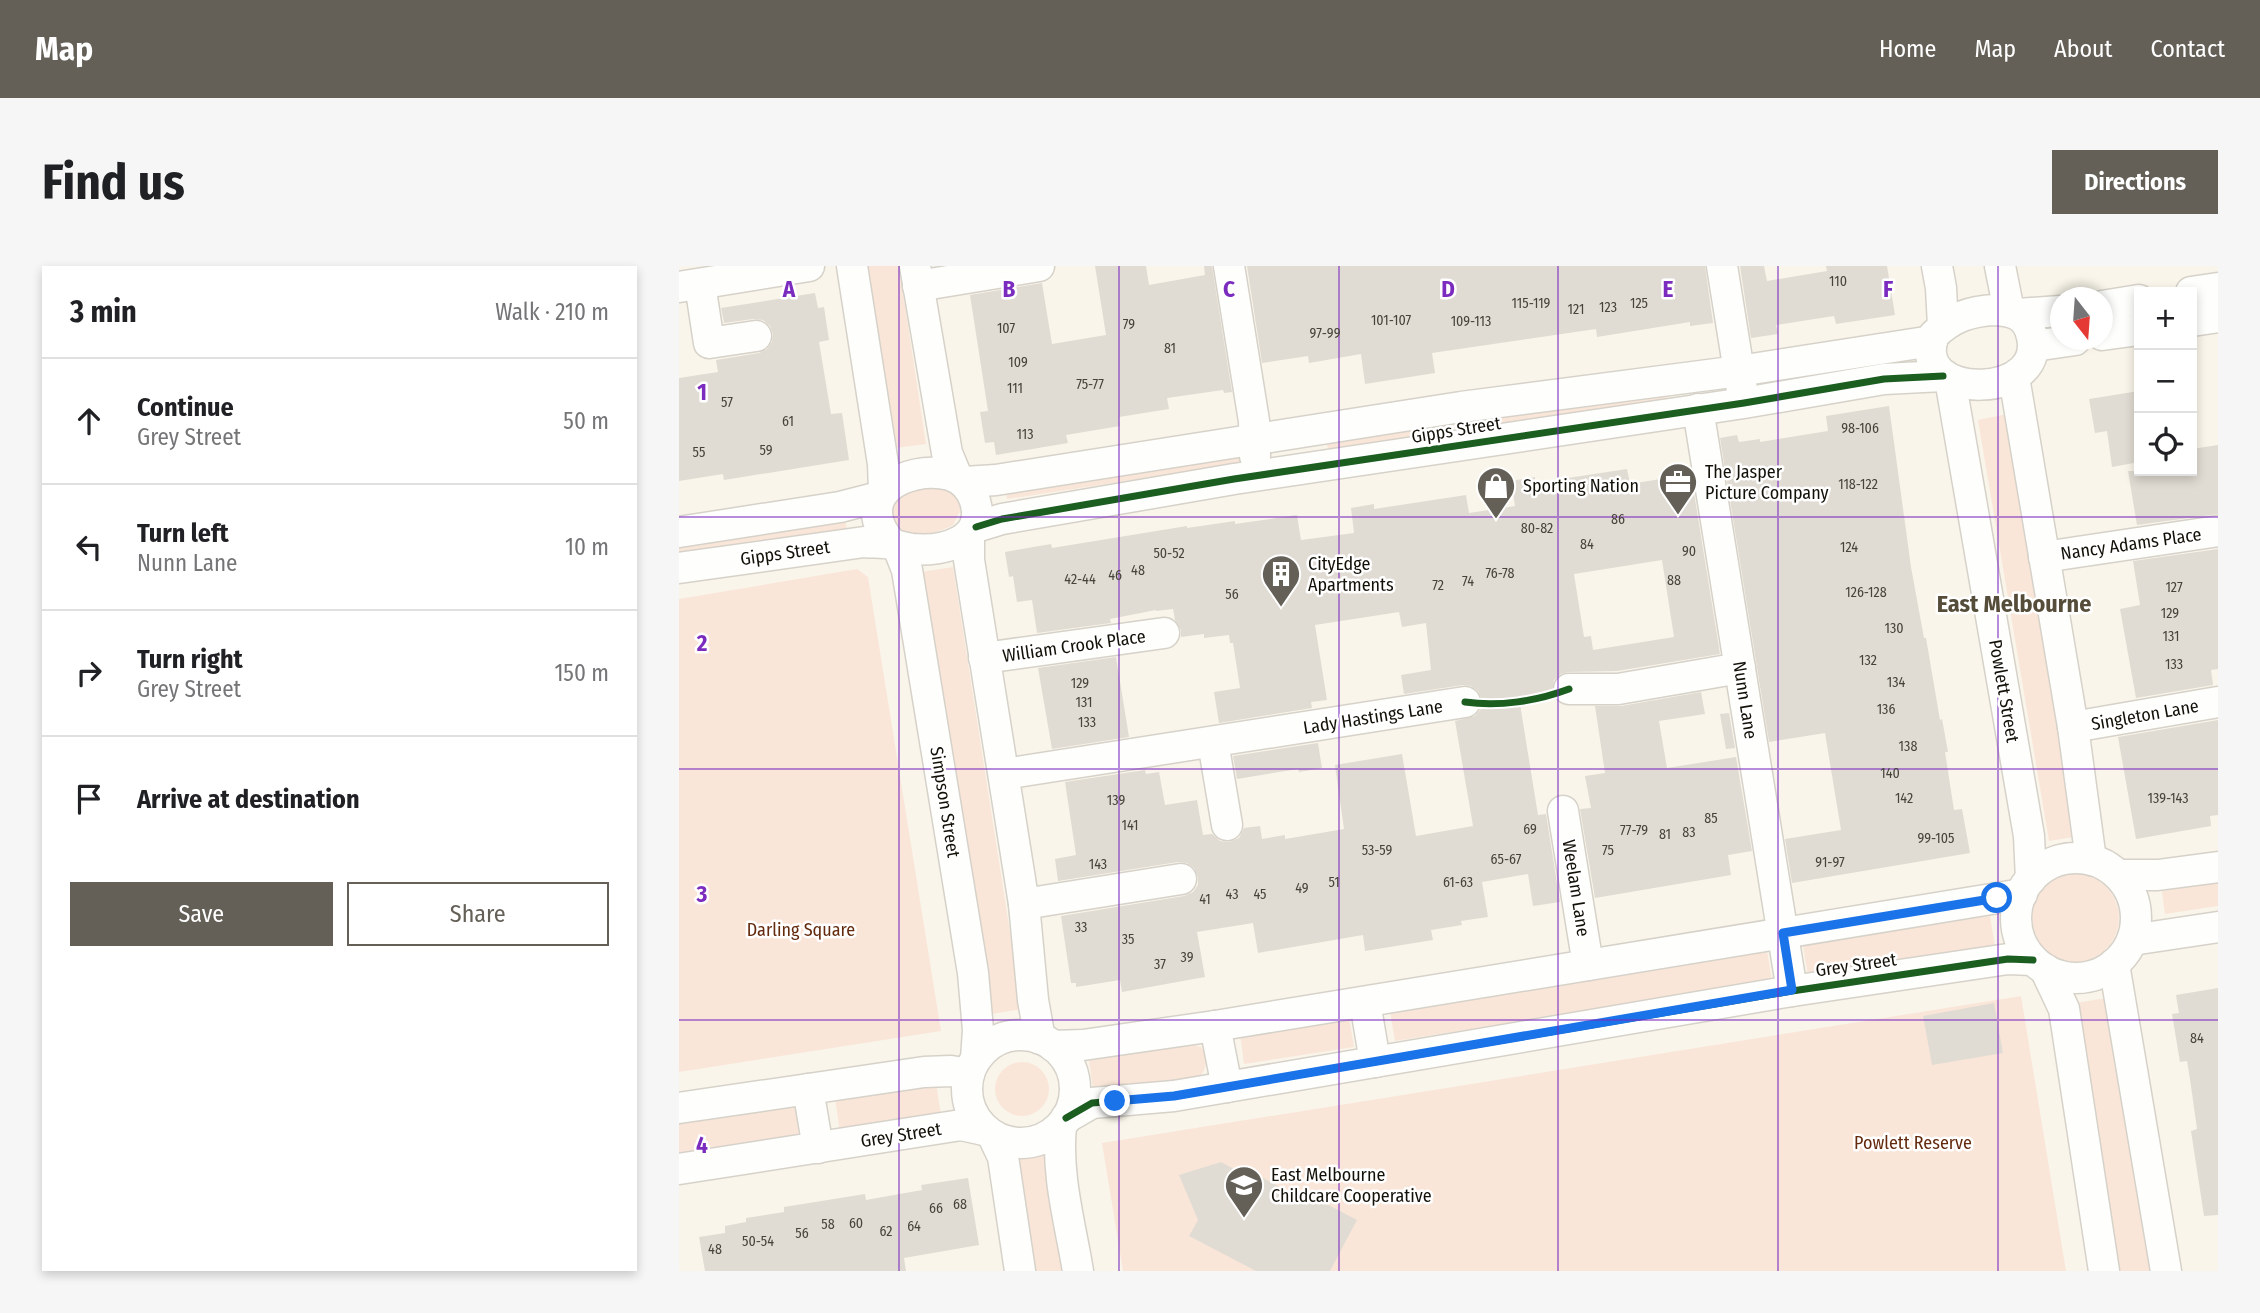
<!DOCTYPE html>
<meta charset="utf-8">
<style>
body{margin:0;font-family:"Fira Sans Condensed",sans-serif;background:#f6f6f6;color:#202124}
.controls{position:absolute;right:21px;top:21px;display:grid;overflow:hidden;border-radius:0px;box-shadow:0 4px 10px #0003}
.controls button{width:63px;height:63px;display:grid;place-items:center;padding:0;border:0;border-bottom:2px solid #e0e0e0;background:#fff;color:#202124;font:35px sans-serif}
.compass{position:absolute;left:1371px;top:21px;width:63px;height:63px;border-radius:50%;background:#fff;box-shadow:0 4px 10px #0003;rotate:163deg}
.stop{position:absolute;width:21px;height:21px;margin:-16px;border:5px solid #1a73e8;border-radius:50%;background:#fff}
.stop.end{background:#1a73e8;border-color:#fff;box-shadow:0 2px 7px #0008}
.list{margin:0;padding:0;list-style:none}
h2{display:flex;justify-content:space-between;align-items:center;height:91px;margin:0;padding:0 28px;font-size:30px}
h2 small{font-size:23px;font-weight:400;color:#757577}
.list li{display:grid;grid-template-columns:46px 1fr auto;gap:21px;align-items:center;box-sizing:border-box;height:126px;padding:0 28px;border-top:2px solid #e0e0e0}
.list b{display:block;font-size:26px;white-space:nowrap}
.list p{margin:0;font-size:23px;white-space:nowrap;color:#757577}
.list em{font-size:23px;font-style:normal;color:#757577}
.actions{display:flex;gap:14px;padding:21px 28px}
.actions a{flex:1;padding:16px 0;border:2px solid #646057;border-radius:0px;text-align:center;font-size:24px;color:#646057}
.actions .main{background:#646057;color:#fff}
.icon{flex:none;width:38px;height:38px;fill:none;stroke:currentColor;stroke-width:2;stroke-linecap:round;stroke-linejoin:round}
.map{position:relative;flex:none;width:1539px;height:1005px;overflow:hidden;border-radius:0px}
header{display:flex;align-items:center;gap:42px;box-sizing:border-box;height:98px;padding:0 35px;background:#646057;color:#fff}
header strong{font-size:33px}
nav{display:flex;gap:38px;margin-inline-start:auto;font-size:24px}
.intro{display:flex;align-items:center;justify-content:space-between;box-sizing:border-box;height:168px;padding:0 42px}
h1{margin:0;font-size:49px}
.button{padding:18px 32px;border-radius:0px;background:#646057;color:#fff;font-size:24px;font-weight:700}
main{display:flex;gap:42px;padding:0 42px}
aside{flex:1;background:#fff;border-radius:0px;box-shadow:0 4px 10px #0003}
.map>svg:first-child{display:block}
.green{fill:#fae6d9}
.building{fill:#e1dcd3;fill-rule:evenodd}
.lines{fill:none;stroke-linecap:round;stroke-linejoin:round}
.minor-casing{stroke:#d6d2c9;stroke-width:33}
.minor{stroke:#fefefc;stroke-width:30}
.cycleway-casing{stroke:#fff;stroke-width:11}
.cycleway{stroke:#1b5e20;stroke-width:7}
.route{stroke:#1a73e8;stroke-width:9}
.grid{fill:none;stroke:#7b2cbf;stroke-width:2;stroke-opacity:0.55}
.labels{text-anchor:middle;stroke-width:5;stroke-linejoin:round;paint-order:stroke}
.number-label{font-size:14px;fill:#46433b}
.street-label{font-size:18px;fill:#131008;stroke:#fff}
.poi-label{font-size:18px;fill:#131008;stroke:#fff;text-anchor:start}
.park-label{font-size:18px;fill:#642a0e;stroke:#fff}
.district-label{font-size:24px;font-weight:bold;fill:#554d39;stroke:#fff}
.grid-label{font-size:23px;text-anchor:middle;font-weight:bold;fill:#7b2cbf;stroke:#fff;stroke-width:5;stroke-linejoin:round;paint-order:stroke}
</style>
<header>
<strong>Map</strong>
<nav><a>Home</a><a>Map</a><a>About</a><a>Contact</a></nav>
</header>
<div class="intro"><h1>Find us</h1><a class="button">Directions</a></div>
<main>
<aside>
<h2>3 min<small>Walk · 210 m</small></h2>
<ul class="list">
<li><svg class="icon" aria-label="ahead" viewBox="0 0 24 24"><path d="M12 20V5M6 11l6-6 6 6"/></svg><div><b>Continue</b><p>Grey Street</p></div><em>50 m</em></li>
<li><svg class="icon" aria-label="left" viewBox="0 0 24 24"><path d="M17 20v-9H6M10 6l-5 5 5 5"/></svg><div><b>Turn left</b><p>Nunn Lane</p></div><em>10 m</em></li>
<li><svg class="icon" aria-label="right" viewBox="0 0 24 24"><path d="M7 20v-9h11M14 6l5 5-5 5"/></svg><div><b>Turn right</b><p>Grey Street</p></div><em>150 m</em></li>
<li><svg class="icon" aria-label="arrive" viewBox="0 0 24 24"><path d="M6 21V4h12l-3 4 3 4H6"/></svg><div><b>Arrive at destination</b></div></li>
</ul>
<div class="actions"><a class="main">Save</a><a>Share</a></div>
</aside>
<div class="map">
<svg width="1539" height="1005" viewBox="0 0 1539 1005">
<rect width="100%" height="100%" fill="#f9f5ea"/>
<g class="green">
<polygon points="188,0 220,0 247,178 216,182"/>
<polygon points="993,128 986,133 795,161 794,152"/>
<polygon points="1329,148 1401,570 1370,575 1299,154"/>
<polygon points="768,157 773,164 770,168 653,184 649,183 648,179 650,174"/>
<polygon points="559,185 565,196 559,198 328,233 327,223"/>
<path d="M259,221C272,223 279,229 283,241L274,259C257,268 234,273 218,261L213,245C219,226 242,222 259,221Z"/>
<polygon points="166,253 168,263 0,289 0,279"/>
<polygon points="274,301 343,743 313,748 242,306"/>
<polygon points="178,303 189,311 262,765 0,806 0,333"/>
<circle cx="1396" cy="652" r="44"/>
<polygon points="1539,617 1539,640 1486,648 1483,625"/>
<polygon points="1311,650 1316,681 1129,710 1124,679"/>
<polygon points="1088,684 1093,715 716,775 711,745"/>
<polygon points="1342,730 1387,1005 444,1005 423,877"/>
<polygon points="1427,732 1472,1005 1441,1005 1397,737"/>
<polygon points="670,751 675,781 565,798 561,768"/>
<path d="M514,779L522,781C529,790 529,803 520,811L415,829L410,794Z"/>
<circle cx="343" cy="823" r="27"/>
<polygon points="257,817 262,850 161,866 156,832"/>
<polygon points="116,840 120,870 0,888 0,858"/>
<polygon points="370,889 389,1005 355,1005 337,894"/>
</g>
<g class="building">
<polygon points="416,0 467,0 470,19 526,9 525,0 533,0 553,126 545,127 544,124 488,132 490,143 440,151 441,160 387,169 389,177 317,189 315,176 306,177 301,146 309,145 291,29 363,17 373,78 427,69"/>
<polygon points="568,0 1026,0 1034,57 1011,60 1011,56 918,71 917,63 753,87 756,107 686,118 682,88 630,97 629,90 583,97"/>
<polygon points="1061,0 1085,0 1088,15 1148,5 1147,0 1208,0 1216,49 1157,58 1155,50 1097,59 1099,68 1072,72"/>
<polygon points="136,27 139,42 145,41 150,74 140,76 152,148 163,147 170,194 45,214 44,208 0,215 0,112 39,106 37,94 80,87 88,83 93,76 94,68 91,60 84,54 74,53 45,57 42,42"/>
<polygon points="1460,125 1460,196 1433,201 1428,165 1416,167 1410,133"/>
<polygon points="1210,140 1232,301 1245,372 1247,372 1261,454 1263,453 1269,486 1266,486 1275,544 1283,543 1291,587 1113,617 1106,573 1162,564 1146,467 1090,476 1041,172 1058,169 1060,176 1081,173 1081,176 1149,165 1147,150"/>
<polygon points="1539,179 1539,248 1458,259 1449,205 1513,205 1513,183"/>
<path d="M948,203L951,218L1012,208L1041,388L938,405L889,406L882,408L875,414L873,426L840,432L859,549L867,548L881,636L854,640L849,608L803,616L809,651L782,655L783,659L752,664L754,674L686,685L684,669L579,687L574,657L518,666L526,711L443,726L441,714L397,721V717H392L382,650L505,630L514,626L519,619V611L515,602L508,597L499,596L379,615L376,593L397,589L386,516L466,504L467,508L480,506L486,539L518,534L524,569L533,568L541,575L550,576L560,572L565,562L581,560L583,573L606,569V573L665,563L656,499L723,488L737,570L794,560L776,455L796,450L802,443L803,434L799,425L792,420L784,419L725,428L722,409L752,404L747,357L723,361L720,346L636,359L648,434L632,436L633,442L540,457L535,426L561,422L554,377H551L550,369L525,372V368L502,371V364L496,354L494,343L477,345V344L431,353L432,357L358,367L353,334L338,336L334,310L330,311L326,286L372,278L373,282L508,260V262L556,255V258L618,249L622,274L675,267L672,242L695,238V243L787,229L790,247L836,240L832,215L856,211V217L869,215ZM983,294L995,371L914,384L912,370L905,371L895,308Z"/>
<polygon points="1539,283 1539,403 1532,404 1534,419 1457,432 1441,343 1461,339 1454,295"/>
<polygon points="437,391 450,471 373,483 359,402"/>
<polygon points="1022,426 1026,448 980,455 988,502 1057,491 1073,585 1049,589 1052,609 916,632 901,543 912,542 906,510 926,507 916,440 942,440"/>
<polygon points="1050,447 1056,482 1047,483 1041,448"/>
<polygon points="1539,454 1539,549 1531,550 1532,560 1457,573 1439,471"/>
<polygon points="639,477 643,502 620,506 619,503 558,513 554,490"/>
<polygon points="1539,722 1539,949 1525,950 1512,865 1518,863 1511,813 1508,795 1501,796 1493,748 1500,747 1497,729"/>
<polygon points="1315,737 1324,787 1253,799 1244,750"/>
<polygon points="542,896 566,909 569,904 635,939 638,933 678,954 651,1005 577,1005 510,970 519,954 500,909"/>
<polygon points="289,912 300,979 225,992 227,1005 26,1005 20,971 46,967 46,960 67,956 67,952 105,946 105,941 186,928 187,934 243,924 242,919"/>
</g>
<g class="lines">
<g class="minor-casing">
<g id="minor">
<polyline points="173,0 204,198 205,224"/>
<polyline points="236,0 268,187 278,211"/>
<polyline points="550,0 575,155 576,190"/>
<polyline points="1043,0 1063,124"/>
<polyline points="1258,0 1262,22 1264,60"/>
<polyline points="1321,0 1330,45"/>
<polyline points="21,18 30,77 77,70"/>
<polyline points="239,20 360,0"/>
<polyline points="0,21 130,0"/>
<polyline points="1512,26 1539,22"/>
<polyline points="1423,40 1460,34"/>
<path d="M1316,44C1332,45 1345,48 1351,64C1377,135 1228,137 1255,69C1273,51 1292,45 1316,44Z"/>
<polyline points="1338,48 1381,45"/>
<polyline points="1513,55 1539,51"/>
<polyline points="1423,69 1460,64"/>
<polyline points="1355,80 1396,74"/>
<polyline points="1335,111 1394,461 1412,594"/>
<polyline points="1271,113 1350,570 1352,613"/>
<polyline points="1019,143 1113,725"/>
<polyline points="285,216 317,214 782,141 1060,105 1253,75"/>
<polyline points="297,261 323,253 555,213 1065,137 1205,113 1264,110"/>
<polyline points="0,266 161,241 200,231"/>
<polyline points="290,270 290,294 345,638 354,734 361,773"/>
<polyline points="219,281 228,304 294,707 299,764 297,793"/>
<polyline points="1365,291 1539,265"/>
<path d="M0,302L185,276C194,277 204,276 212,278C219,280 225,282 233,283C264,286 308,275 296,235C292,222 283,213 271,209C225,198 171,231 213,278"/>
<polyline points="305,392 485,367"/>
<polyline points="890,423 939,423 1061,402"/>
<polyline points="1394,461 1539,436"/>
<polyline points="534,476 548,559"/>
<polyline points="325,508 786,436"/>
<polyline points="884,545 909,699"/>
<circle cx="1397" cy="652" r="60"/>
<polyline points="1439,609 1479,609 1539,601"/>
<polyline points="345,638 502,613"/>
<polyline points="1453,674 1539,661"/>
<polyline points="1435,698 1487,1005"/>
<polyline points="1366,703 1385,743 1425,1005"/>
<polyline points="686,736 696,796"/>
<polyline points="536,760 548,821"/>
<circle cx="342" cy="823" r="54"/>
<polyline points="374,780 404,779 536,760 1343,628"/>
<polyline points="129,823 139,882"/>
<polyline points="0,842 245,806 272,805 290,808"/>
<polyline points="387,852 413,837 495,830 1113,725 1329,693 1354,694"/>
<path d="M382,860C377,908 391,957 399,1005"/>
<polyline points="314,870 324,891 341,1005"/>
<polyline points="0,903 282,859 305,864"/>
</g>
</g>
<use href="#minor" class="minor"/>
<g class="cycleway-casing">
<g id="cycleway">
<polyline points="297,261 323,253 555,213 1065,137 1205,113 1264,110"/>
<path d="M786,436C820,441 858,435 890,423"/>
<polyline points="387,852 413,837 495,830 1113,725 1329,693 1354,694"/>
</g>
</g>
<use href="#cycleway" class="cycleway"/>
</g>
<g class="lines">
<polyline class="route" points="436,835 495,830 1113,724 1104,667 1318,632"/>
</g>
<path class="grid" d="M220,0V1005M440,0V1005M660,0V1005M879,0V1005M1099,0V1005M1319,0V1005M0,251H1539M0,503H1539M0,754H1539"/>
<defs>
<g id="office-pin" transform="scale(2.0125)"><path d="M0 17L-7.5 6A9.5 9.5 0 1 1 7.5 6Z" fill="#646057" stroke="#fff"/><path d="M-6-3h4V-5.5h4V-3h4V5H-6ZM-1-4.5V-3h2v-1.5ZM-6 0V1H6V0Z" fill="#fff"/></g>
<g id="shop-pin" transform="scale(2.0125)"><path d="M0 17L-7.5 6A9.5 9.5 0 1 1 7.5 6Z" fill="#646057" stroke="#fff"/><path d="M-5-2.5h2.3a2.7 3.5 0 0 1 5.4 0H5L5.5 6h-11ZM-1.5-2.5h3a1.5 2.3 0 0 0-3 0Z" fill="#fff"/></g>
<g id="building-pin" transform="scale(2.0125)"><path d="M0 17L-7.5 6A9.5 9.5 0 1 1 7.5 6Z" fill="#646057" stroke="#fff"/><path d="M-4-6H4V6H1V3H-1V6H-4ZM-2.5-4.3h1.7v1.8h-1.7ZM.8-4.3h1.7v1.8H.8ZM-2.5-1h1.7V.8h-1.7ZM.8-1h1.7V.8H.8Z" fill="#fff"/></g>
<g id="school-pin" transform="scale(2.0125)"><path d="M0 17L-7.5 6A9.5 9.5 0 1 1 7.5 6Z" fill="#646057" stroke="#fff"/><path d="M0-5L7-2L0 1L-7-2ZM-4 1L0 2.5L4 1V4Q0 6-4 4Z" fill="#fff"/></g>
</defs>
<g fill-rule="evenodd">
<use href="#office-pin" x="999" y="216"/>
<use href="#shop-pin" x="817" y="220"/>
<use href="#building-pin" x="602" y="308"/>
<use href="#school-pin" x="565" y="919"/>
</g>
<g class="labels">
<g class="number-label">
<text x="1159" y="20">110</text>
<text x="852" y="42">115-119</text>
<text x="960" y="42">125</text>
<text x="929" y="46">123</text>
<text x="897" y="48">121</text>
<text x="712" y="59">101-107</text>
<text x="792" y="60">109-113</text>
<text x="450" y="63">79</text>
<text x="327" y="67">107</text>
<text x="646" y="72">97-99</text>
<text x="491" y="87">81</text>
<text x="339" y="101">109</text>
<text x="411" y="123">75-77</text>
<text x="336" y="127">111</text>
<text x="48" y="141">57</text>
<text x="109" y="160">61</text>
<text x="1181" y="167">98-106</text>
<text x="346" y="173">113</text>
<text x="87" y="189">59</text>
<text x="20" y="191">55</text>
<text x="1179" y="223">118-122</text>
<text x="939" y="258">86</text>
<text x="858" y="267">80-82</text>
<text x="908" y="283">84</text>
<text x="1170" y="286">124</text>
<text x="1010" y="290">90</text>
<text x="490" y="292">50-52</text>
<text x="459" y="309">48</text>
<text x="821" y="312">76-78</text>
<text x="436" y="314">46</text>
<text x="401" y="318">42-44</text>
<text x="995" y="319">88</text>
<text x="789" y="320">74</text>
<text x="759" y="324">72</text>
<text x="1495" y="326">127</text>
<text x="1187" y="331">126-128</text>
<text x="553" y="333">56</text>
<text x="1491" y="352">129</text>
<text x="1215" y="367">130</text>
<text x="1492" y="375">131</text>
<text x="1189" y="399">132</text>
<text x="1495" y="403">133</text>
<text x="1217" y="421">134</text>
<text x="401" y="422">129</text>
<text x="405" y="441">131</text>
<text x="1207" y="448">136</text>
<text x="408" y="461">133</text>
<text x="1229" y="485">138</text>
<text x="1211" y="512">140</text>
<text x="1225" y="537">142</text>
<text x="1489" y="537">139-143</text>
<text x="437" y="539">139</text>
<text x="1032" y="557">85</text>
<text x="451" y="564">141</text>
<text x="851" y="568">69</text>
<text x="955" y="569">77-79</text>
<text x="1010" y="571">83</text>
<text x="986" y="573">81</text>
<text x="1257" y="577">99-105</text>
<text x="698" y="589">53-59</text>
<text x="929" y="589">75</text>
<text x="827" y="598">65-67</text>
<text x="1151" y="601">91-97</text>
<text x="419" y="603">143</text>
<text x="655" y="621">51</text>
<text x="779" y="621">61-63</text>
<text x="623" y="627">49</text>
<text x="553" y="633">43</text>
<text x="581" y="633">45</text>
<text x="526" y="638">41</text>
<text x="402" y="666">33</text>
<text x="449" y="678">35</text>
<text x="508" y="696">39</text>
<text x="481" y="703">37</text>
<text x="1518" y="777">84</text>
<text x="281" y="943">68</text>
<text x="257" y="947">66</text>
<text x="177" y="962">60</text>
<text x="149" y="963">58</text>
<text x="235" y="965">64</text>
<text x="207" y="970">62</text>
<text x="123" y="972">56</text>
<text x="79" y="980">50-54</text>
<text x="36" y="988">48</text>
</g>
<g class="street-label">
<text transform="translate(777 164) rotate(-9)" y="6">Gipps Street</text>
<text transform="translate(1452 278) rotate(-8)" y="6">Nancy Adams Place</text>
<text transform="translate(106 287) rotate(-8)" y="6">Gipps Street</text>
<text transform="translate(395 380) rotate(-8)" y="6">William Crook Place</text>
<text transform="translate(1325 425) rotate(80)" y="6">Powlett Street</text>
<text transform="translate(1066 434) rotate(81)" y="6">Nunn Lane</text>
<text transform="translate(1466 449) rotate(-10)" y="6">Singleton Lane</text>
<text transform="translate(694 451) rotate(-9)" y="6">Lady Hastings Lane</text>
<text transform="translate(266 536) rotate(81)" y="6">Simpson Street</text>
<text transform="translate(897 622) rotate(81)" y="6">Weelam Lane</text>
<text transform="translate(1177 699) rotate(-8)" y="6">Grey Street</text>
<text transform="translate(222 869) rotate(-9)" y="6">Grey Street</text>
</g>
<g class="poi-label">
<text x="1026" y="212">The Jasper<tspan x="1026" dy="21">Picture Company</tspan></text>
<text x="844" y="226">Sporting Nation</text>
<text x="629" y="304">CityEdge<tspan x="629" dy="21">Apartments</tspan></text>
<text x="592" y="915">East Melbourne<tspan x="592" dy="21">Childcare Cooperative</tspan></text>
</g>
<g class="park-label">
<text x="122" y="670">Darling Square</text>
<text x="1234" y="883">Powlett Reserve</text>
</g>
<g class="district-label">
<text x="1335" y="346">East Melbourne</text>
</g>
</g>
<g class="grid-label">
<text x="110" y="31">A</text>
<text x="330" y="31">B</text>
<text x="550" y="31">C</text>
<text x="769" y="31">D</text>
<text x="989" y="31">E</text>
<text x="1209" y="31">F</text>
<text x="23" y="134">1</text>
<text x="23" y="385">2</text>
<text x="23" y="636">3</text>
<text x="23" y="887">4</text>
</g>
</svg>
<div class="controls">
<button>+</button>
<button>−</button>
<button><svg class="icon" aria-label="locate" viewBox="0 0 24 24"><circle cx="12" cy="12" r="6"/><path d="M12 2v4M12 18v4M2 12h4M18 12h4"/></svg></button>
</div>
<svg class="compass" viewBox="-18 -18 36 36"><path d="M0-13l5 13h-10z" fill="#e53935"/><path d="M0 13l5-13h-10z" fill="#757577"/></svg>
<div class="stop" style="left:1318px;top:632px"></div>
<div class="stop end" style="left:436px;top:835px"></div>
</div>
</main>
